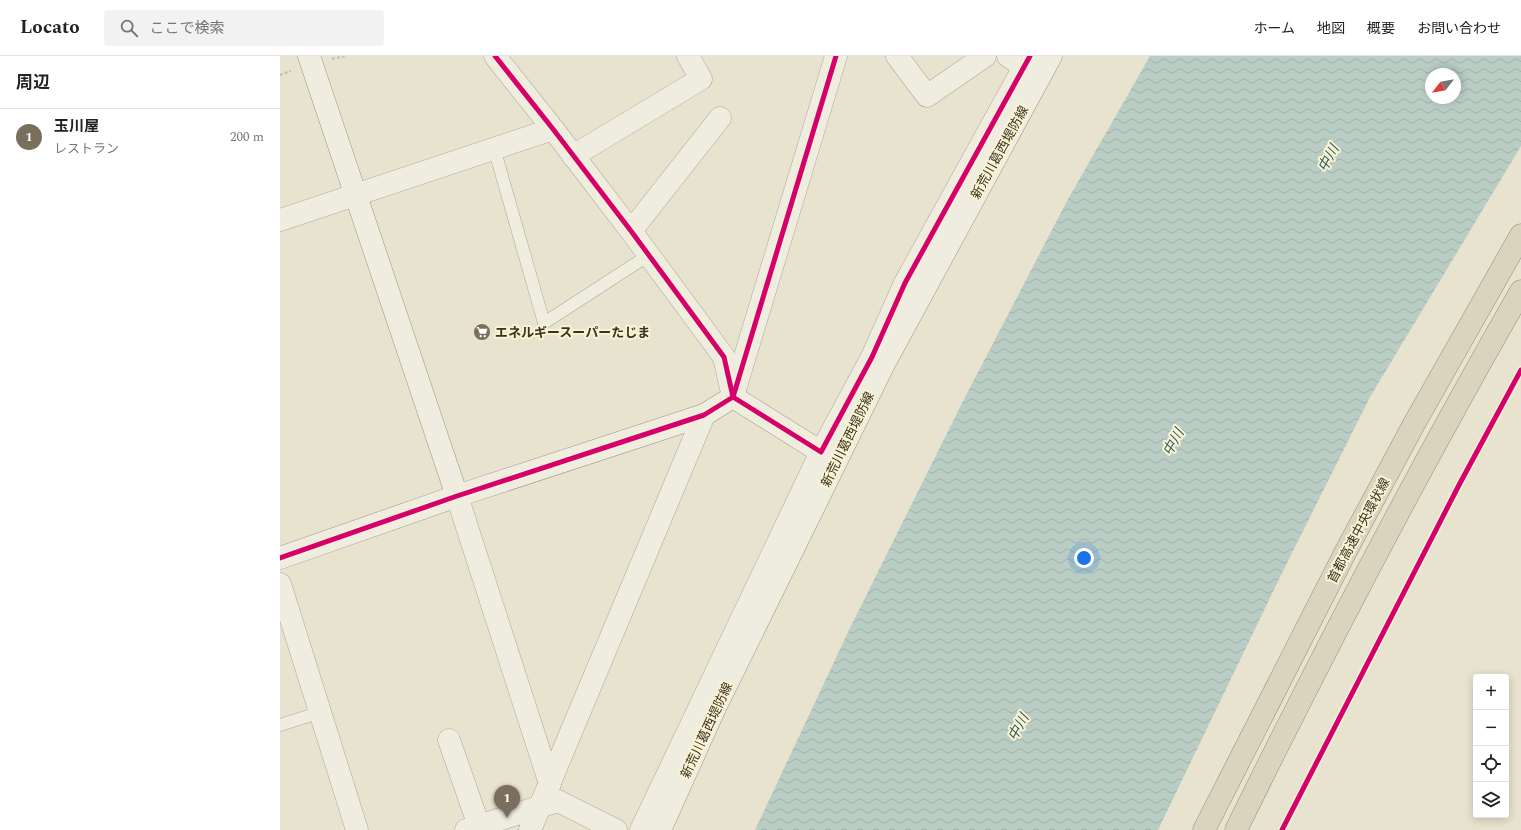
<!DOCTYPE html>
<html lang="ja">
<meta charset="utf-8">
<style>
body{margin:0;font-family:Spectral,"Noto Sans JP",serif;background:#f2f2f2;color:#222}
.controls{position:absolute;right:12px;bottom:12px;display:grid;overflow:hidden;border-radius:4px;box-shadow:0 2px 10px #0003}
.controls button{width:36px;height:36px;display:grid;place-items:center;padding:0;border:0;border-bottom:1px solid #e0e0e0;background:#fff;color:#222;font:20px sans-serif}
.compass{position:absolute;left:1145px;top:12px;width:36px;height:36px;border-radius:50%;background:#fff;box-shadow:0 2px 10px #0003;rotate:239deg}
.you{position:absolute;left:804px;top:502px;width:14px;height:14px;margin:-10px;border:3px solid #fff;border-radius:50%;background:#1a73e8;box-shadow:0 0 0 6px #1a73e833}
.badge{display:grid;place-items:center;width:26px;height:26px;border-radius:50%;background:#796f5c;color:#fff;font-size:13px;font-weight:700}
.pin{position:absolute;translate:-50% -33px;filter:drop-shadow(0 1px 2px #0008)}
.pin::after{content:'';position:absolute;top:21px;width:14px;height:12px;background:inherit;clip-path:polygon(0 0,100% 0,50% 100%)}
.list{margin:0;padding:0;list-style:none}
h2{display:flex;justify-content:space-between;align-items:center;height:52px;margin:0;padding:0 16px;font-size:17px}
h2 small{font-size:13px;font-weight:400;color:#767676}
.list li{display:grid;grid-template-columns:26px 1fr auto;gap:12px;align-items:center;box-sizing:border-box;height:56px;padding:0 16px;border-top:1px solid #e0e0e0}
.list b{display:block;font-size:15px;white-space:nowrap}
.list p{margin:0;font-size:13px;white-space:nowrap;color:#767676}
.list em{font-size:13px;font-style:normal;color:#767676}
.icon{flex:none;width:22px;height:22px;fill:none;stroke:currentColor;stroke-width:2;stroke-linecap:round;stroke-linejoin:round}
.map{position:relative;flex:none;width:1241px;height:774px;overflow:hidden}
header{display:flex;align-items:center;gap:24px;box-sizing:border-box;height:56px;padding:0 20px;background:#fff;border-bottom:1px solid #e0e0e0}
header strong{font-size:19px}
nav{display:flex;gap:22px;margin-inline-start:auto;font-size:14px}
.search{width:280px;height:36px;background:#f2f2f2;display:flex;align-items:center;gap:10px;box-sizing:border-box;padding:0 14px;border-radius:4px;color:#767676;font-size:15px}
main{display:flex}
aside{flex:1;background:#fff}
.map>svg:first-child{display:block}
.water{fill:url(#water-waves);fill-rule:evenodd}
.lines{fill:none;stroke-linecap:round;stroke-linejoin:round}
.lane-casing{stroke:#ada797;stroke-width:13}
.street-casing{stroke:#ada797;stroke-width:23}
.secondary-casing{stroke:#9d9786;stroke-width:23}
.highway-casing{stroke:#928d7e;stroke-width:23}
.path{stroke:#c7c4b7;stroke-width:2.5;stroke-dasharray:3 2;stroke-linecap:butt}
.lane{stroke:#efece0;stroke-width:12}
.street{stroke:#efece0;stroke-width:22}
.secondary{stroke:#efece0;stroke-width:22}
.highway{stroke:#dad4bf;stroke-width:22}
.cycleway-casing{stroke:#f8f3d4;stroke-width:8}
.cycleway{stroke:#d6006c;stroke-width:5}
.labels{text-anchor:middle;stroke-width:4;stroke-linejoin:round;paint-order:stroke}
.street-label{font-size:13px;fill:#3d311e;stroke:#f8f3d4}
.poi-label{font-size:13px;font-weight:bold;fill:#3d311e;stroke:#f8f3d4;text-anchor:start}
.water-label{font-size:14px;font-style:italic;fill:#2c595d;stroke:#f8f3d4}
</style>
<header>
<strong>Locato</strong>
<div class="search"><svg class="icon" aria-label="search" viewBox="0 0 24 24"><circle cx="10" cy="10" r="6"/><path d="M15 15l6 6"/></svg>ここで検索</div>
<nav><a>ホーム</a><a>地図</a><a>概要</a><a>お問い合わせ</a></nav>
</header>
<main>
<aside>
<h2>周辺<small></small></h2>
<ul class="list">
<li><span class="badge">1</span><div><b>玉川屋</b><p>レストラン</p></div><em>200 m</em></li>
</ul>
</aside>
<div class="map">
<svg width="1241" height="774" viewBox="0 0 1241 774">
<defs>
<pattern id="water-waves" width="16" height="10" patternUnits="userSpaceOnUse"><rect width="16" height="10" fill="#bacdc4"/><path d="M0 5q4-4 8 0t8 0" fill="none" stroke="#a1b0a8"/></pattern>
</defs>
<rect width="100%" height="100%" fill="#e8e3ce"/>
<path class="water" d="M870,0H1241V90L1090,341L1001,519L878,774H475L570,572L681,349L787,145ZM1151,18H1175V42H1151Z"/>
<g class="lines">
<g class="lane-casing">
<g id="lane">
<polyline points="214,92 264,267 369,199"/>
<polyline points="0,669 41,656"/>
</g>
</g>
<g class="street-casing">
<g id="street">
<polyline points="215,0 273,73 351,175 444,301 453,341 541,396 592,301 625,227 750,0"/>
<polyline points="617,0 647,40 705,0"/>
<polyline points="728,0 744,11"/>
<polyline points="293,100 421,23 408,0"/>
<polyline points="0,164 273,73"/>
<polyline points="351,175 440,62"/>
<polyline points="453,340 556,0"/>
<polyline points="177,440 270,728"/>
<polyline points="0,528 77,774"/>
<polyline points="169,684 199,770"/>
<polyline points="186,774 278,745 336,774"/>
<polyline points="250,774 424,359"/>
<polyline points="361,774 541,396"/>
</g>
</g>
<g class="secondary-casing">
<g id="secondary">
<polyline points="29,0 177,440"/>
<polyline points="0,502 177,440 424,359 453,341"/>
<polyline points="380,774 434,654 605,306 771,0"/>
</g>
</g>
<g class="highway-casing">
<g id="highway">
<polyline points="924,774 1066,495 1134,368 1241,179"/>
<path d="M956,774C1046,591 1140,411 1241,235"/>
</g>
</g>
<g class="path">
<polyline points="52,3 65,0"/>
<polyline points="0,19 11,15"/>
</g>
<use href="#lane" class="lane"/>
<use href="#street" class="street"/>
<use href="#secondary" class="secondary"/>
<use href="#highway" class="highway"/>
<g class="cycleway-casing">
<g id="cycleway">
<polyline points="215,0 273,73 351,175 444,301 453,341 541,396 592,301 625,227 750,0"/>
<polyline points="0,502 177,440 424,359 453,341 556,0"/>
<polyline points="1002,774 1179,429 1241,314"/>
</g>
</g>
<use href="#cycleway" class="cycleway"/>
</g>
<defs>
<g id="supermarket-disc" transform="scale(0.9)"><circle r="9.5" fill="#796f5c" stroke="#f8f3d4"/><path d="M-6-5.5h2.5l.6 2H6L4.5 2H-2.5L-4.4-4H-6ZM-1.5 3.2a1.3 1.3 0 1 0 .1 0ZM3 3.2a1.3 1.3 0 1 0 .1 0Z" fill="#fff"/></g>
</defs>
<g fill-rule="evenodd">
<use href="#supermarket-disc" x="202" y="276"/>
</g>
<g class="labels">
<g class="street-label">
<text transform="translate(719 96) rotate(-61)" y="5">新荒川葛西堤防線</text>
<text transform="translate(567 383) rotate(-64)" y="5">新荒川葛西堤防線</text>
<text transform="translate(1078 474) rotate(-62)" y="5">首都高速中央環状線</text>
<text transform="translate(426 674) rotate(-65)" y="5">新荒川葛西堤防線</text>
</g>
<g class="poi-label">
<text x="215" y="281">エネルギースーパーたじま</text>
</g>
<g class="water-label">
<text transform="translate(1048 102) rotate(-61)" y="5">中川</text>
<text transform="translate(893 386) rotate(-61)" y="5">中川</text>
<text transform="translate(738 671) rotate(-61)" y="5">中川</text>
</g>
</g>
</svg>
<div class="controls">
<button>+</button>
<button>−</button>
<button><svg class="icon" aria-label="locate" viewBox="0 0 24 24"><circle cx="12" cy="12" r="6"/><path d="M12 2v4M12 18v4M2 12h4M18 12h4"/></svg></button>
<button><svg class="icon" aria-label="layers" viewBox="0 0 24 24"><path d="M12 4l9 5-9 5-9-5zM3 14l9 5 9-5"/></svg></button>
</div>
<svg class="compass" viewBox="-18 -18 36 36"><path d="M0-13l5 13h-10z" fill="#e53935"/><path d="M0 13l5-13h-10z" fill="#767676"/></svg>
<div class="you"></div>
<div class="pin badge" style="left:227px;top:762px">1</div>
</div>
</main>
